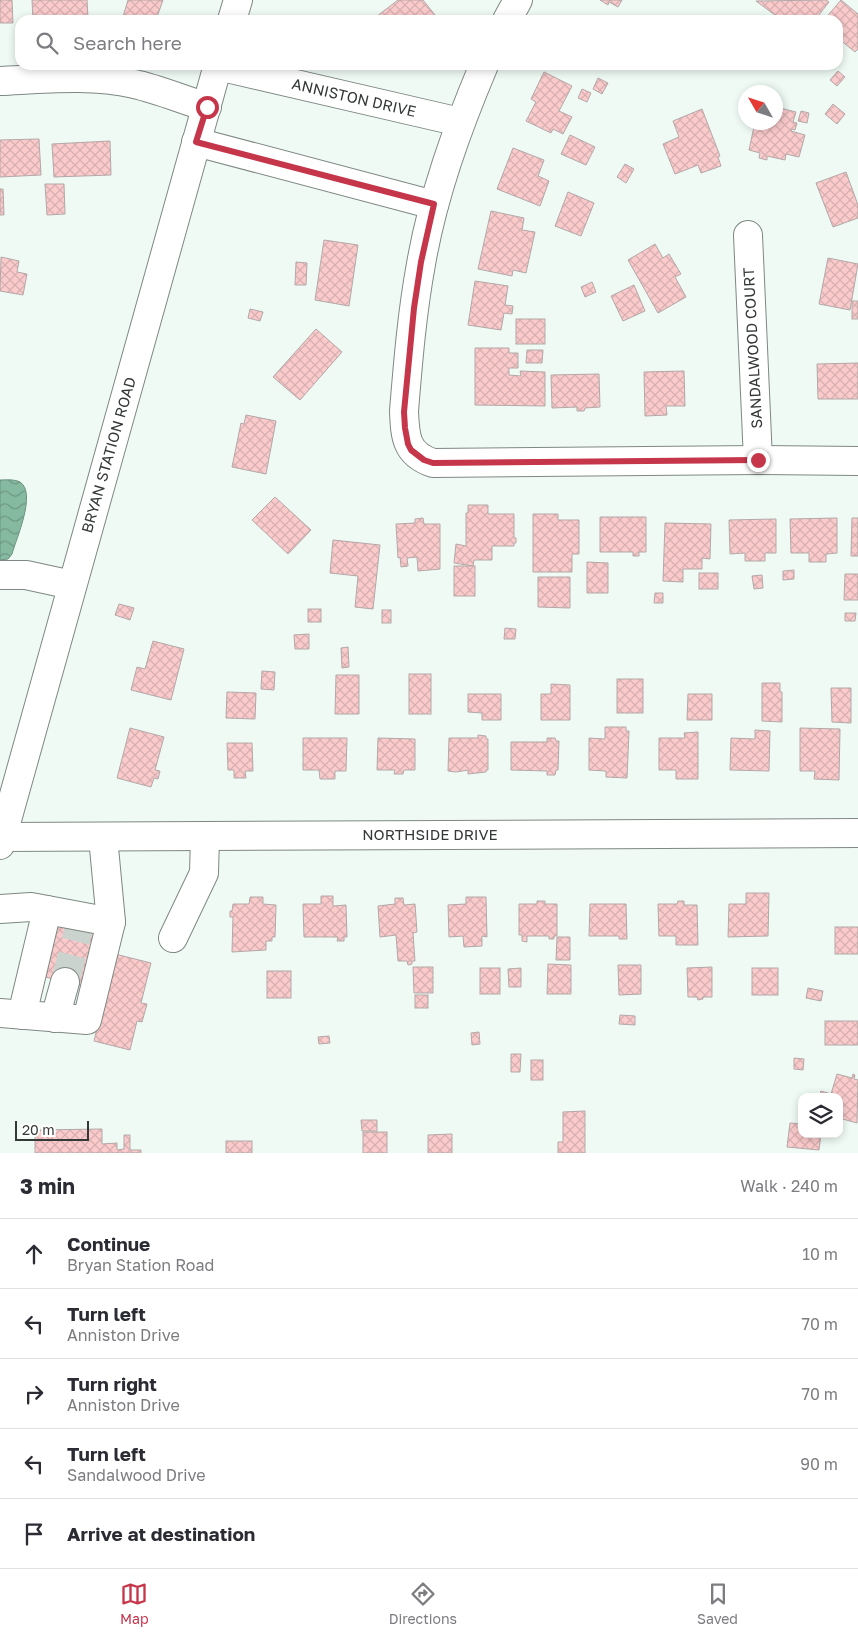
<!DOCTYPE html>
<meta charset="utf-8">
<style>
body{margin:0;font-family:"Golos Text",sans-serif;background:#f7f7f7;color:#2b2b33}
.controls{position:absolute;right:15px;bottom:15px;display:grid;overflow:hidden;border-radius:10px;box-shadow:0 2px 8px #0003}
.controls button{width:45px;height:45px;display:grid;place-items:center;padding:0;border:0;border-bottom:1px solid #e1e1e2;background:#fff;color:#2b2b33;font:25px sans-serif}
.compass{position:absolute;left:738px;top:85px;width:45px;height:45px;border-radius:50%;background:#fff;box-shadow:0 2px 8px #0003;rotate:309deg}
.scale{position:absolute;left:15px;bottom:12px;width:74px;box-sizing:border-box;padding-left:5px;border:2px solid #343836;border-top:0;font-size:14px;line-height:18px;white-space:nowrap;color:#343836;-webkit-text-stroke:4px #fff;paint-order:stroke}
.stop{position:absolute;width:15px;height:15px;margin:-11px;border:4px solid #c6364b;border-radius:50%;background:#fff}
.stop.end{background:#c6364b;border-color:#fff;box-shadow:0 1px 5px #0008}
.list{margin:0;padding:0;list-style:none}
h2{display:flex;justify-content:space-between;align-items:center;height:65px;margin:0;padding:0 20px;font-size:21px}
h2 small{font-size:16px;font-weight:400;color:#7c7c81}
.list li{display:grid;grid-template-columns:32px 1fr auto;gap:15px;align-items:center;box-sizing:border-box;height:70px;padding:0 20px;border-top:1px solid #e1e1e2}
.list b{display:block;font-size:19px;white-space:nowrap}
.list p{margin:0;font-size:16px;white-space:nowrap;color:#7c7c81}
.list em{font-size:16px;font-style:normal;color:#7c7c81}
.icon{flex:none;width:28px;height:28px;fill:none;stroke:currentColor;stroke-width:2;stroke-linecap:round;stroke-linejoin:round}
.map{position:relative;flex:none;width:858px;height:1153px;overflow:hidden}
.search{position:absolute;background:#fff;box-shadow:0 2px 8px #0003;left:15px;right:15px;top:15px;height:55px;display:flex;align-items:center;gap:12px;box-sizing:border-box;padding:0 18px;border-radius:15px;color:#7c7c81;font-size:19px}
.sheet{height:415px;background:#fff}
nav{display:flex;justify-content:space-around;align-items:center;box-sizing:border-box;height:70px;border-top:1px solid #e1e1e2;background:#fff;font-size:14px;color:#7c7c81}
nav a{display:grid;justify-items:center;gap:2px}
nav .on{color:#c6364b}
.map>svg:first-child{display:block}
.water{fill:url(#water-waves);stroke:#6d9380}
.building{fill:url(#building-cross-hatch);stroke:#b3a8a8}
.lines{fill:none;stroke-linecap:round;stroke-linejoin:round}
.minor-tunnel{stroke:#cad3ce;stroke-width:28;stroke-dasharray:28 14;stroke-linecap:butt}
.minor-casing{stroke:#7f8883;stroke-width:30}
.major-casing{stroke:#7f8883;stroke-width:30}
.minor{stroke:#fff;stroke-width:28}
.major{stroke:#fff;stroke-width:28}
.route{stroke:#c6364b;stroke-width:6}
.labels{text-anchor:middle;stroke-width:5;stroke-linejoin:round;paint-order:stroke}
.street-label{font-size:15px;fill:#343836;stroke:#fff}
</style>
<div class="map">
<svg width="858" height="1153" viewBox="0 0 858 1153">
<defs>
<pattern id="water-waves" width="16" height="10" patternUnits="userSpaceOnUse" patternTransform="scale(1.25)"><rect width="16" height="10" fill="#85baa0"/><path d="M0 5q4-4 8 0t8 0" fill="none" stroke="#6e9883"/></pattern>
<pattern id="building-cross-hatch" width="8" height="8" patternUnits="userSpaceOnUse" patternTransform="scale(1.25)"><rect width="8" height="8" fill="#fbcbcc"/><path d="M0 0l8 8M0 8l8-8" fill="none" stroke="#d8afb0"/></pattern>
</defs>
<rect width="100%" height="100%" fill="#effaf4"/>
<path class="water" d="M0,480C6,480 14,479 20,482C37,493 16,539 12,554L8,559L0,560Z"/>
<g class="building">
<polygon points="0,0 12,0 13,23 0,23"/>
<polygon points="32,0 87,0 88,18 33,20"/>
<polygon points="128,0 163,0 156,20 122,20"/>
<polygon points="398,0 423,0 435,15 427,20 372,20"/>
<polygon points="600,0 622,0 618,7 609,2 608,5"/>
<polygon points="826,0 829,2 815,20 778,20 779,18 756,1"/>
<polygon points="841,0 858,14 858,49 855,52 838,38 838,20 824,20"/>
<polygon points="838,71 845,77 837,86 830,80"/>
<polygon points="544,72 572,86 559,111 572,117 563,134 553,129 551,133 526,121 536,102 531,99"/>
<polygon points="598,78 608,83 602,94 593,89"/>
<polygon points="582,89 591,93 587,102 578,98"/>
<polygon points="833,104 845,114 837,124 825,114"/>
<polygon points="776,107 796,112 793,122 797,123 795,130 792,129 791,131 805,135 799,157 786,154 785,160 767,156 767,160 759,158 760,153 749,150 755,122 776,122"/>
<polygon points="702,109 720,156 718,157 721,166 701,173 698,165 675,174 663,144 679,137 673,121"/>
<polygon points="801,111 809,113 807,123 798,121"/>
<polygon points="570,135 595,147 586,165 561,154"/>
<polygon points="39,139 41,175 0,177 0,140"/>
<polygon points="110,141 111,175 54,177 52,144"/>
<polygon points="513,148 544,160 538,176 549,181 540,206 497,189"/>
<polygon points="625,164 634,169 626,183 617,177"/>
<polygon points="846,172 858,205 858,218 833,227 816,183"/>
<polygon points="45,184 64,184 65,214 47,215"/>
<polygon points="0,189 3,189 4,215 0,215"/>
<polygon points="568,192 594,203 581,236 555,226"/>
<polygon points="491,211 524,218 522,230 535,232 526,273 513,270 512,276 478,269"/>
<polygon points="324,240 358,245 349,306 315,300"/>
<polygon points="655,244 663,258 669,254 681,274 675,277 686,297 658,313 628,260"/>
<polygon points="1,257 19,261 17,272 27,274 23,295 0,291"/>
<polygon points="828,258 858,264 850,310 819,304"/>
<polygon points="296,262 307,263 306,285 295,285"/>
<polygon points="475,281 508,286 505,305 513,306 512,314 504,313 501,330 468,325"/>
<polygon points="592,282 596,292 585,297 581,287"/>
<polygon points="634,285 645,311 623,321 611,296"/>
<rect x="852" y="301" width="6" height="18"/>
<polygon points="250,309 263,312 260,321 248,318"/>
<rect x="516" y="319" width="29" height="25"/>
<polygon points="316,329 342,352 300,400 273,377"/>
<polygon points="475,348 509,348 509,353 518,353 518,368 509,368 509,375 521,376 520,371 545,372 545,406 475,405"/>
<polygon points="527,350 543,350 542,363 526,363"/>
<polygon points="858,363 858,399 818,399 817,364"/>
<polygon points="684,371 685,406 666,406 667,415 645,416 644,372"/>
<polygon points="599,374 600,407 585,408 584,411 577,411 577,407 552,408 551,375"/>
<polygon points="246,415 276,421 266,474 232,467 241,423 244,424"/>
<polygon points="275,497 311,530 288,554 252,520"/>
<polygon points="468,505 488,505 488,514 514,514 514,538 516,538 516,543 514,543 514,546 492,546 492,560 474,560 473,566 454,563 456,544 466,546 466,513 468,513"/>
<polygon points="533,514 558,514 558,520 579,520 579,554 572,554 572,572 533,572"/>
<polygon points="600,517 646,517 646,552 639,552 639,556 633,556 633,552 600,552"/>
<polygon points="423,518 424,524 440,524 440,569 418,571 417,557 407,558 408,566 401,567 400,557 398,558 396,524 415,523 415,519"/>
<polygon points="837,518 837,553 826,554 826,562 809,562 809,553 791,553 790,519"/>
<polygon points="852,518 858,518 858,556 851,556"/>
<polygon points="776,519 776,553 765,553 765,561 745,561 745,553 730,554 729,520"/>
<polygon points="665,523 711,524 710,559 702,558 702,569 683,569 683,582 663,581"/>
<polygon points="333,540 380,545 373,609 355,607 358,576 330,573"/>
<polygon points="587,562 608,563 608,593 587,593"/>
<rect x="454" y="566" width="21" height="30"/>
<polygon points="794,570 794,579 783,580 783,571"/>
<rect x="699" y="573" width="19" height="16"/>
<polygon points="845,574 858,574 858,600 844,600"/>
<polygon points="762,575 763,588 754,589 752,576"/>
<polygon points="538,577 570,577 570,608 538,607"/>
<polygon points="655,593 663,593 663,603 654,603"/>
<polygon points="119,604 134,608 130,620 115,615"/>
<rect x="308" y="609" width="13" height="13"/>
<rect x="382" y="610" width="9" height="13"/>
<polygon points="845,613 856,613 855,621 845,621"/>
<polygon points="505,628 516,629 515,639 504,639"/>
<polygon points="309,634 309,649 295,649 294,635"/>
<polygon points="153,641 184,649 171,700 131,690 137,667 145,669"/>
<polygon points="348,647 349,667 342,668 341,648"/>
<polygon points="262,671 275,672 274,690 261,689"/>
<rect x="409" y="674" width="22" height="40"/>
<polygon points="336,675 359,675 359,714 335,714"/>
<rect x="617" y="679" width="26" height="34"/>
<polygon points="762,683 780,683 780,692 782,692 782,722 762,721"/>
<polygon points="551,684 570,685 570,720 541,720 541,694 551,694"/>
<polygon points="831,688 851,688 851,723 832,722"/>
<polygon points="227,692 256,693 255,719 226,718"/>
<polygon points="468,694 501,694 501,720 482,720 482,713 468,712"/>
<polygon points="688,694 712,694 712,720 687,720"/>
<polygon points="605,727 626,727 626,731 629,731 627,778 606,777 606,771 589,770 589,738 605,739"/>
<polygon points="130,728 164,737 155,770 160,771 158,779 154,778 151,787 117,778"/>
<polygon points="800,728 840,729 839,780 814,779 815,771 800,771"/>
<polygon points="755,730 770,731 769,771 730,770 731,738 755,739"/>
<polygon points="698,732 698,779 676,779 676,770 659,770 659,738 685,738 684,733"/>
<polygon points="478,735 486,736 486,739 488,739 488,770 486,770 486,772 468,774 468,770 456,772 448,771 449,738 478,738"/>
<polygon points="303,738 347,738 346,771 335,771 335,779 320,779 319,770 303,770"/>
<polygon points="378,738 415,739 415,770 404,770 403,774 394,774 395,770 377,770"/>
<polygon points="547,738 555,738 556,741 559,741 558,770 556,770 555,775 547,775 547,771 511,770 511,742 547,742"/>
<polygon points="227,743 252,743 253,771 245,771 246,778 234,778 234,770 228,770"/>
<polygon points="746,893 769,893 768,936 728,937 729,904 746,904"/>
<polygon points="321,896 333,896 333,906 346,905 347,937 344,937 344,941 337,941 338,937 304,937 303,904 321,904"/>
<polygon points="250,897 263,897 263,904 276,905 275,937 272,937 272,941 266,941 266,950 232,952 233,917 230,917 230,911 232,911 233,904 249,904"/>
<polygon points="466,897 486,897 487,937 482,936 482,946 464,947 463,936 449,937 448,905 466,904"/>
<polygon points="395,898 403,898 404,905 415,904 417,932 413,933 415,961 412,961 412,964 408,965 407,961 398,961 396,935 380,937 378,906 395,904"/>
<polygon points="537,901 545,901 545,904 557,904 557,936 554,936 554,939 549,939 549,936 527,936 527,942 522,941 522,935 519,935 519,904 537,904"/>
<polygon points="678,901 684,901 684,905 697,905 698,945 676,945 676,936 659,936 658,904 677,904"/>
<polygon points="590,904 626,904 627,939 619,939 619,936 589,936"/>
<polygon points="50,921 103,934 90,988 37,975"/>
<rect x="835" y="927" width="23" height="27"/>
<polygon points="557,937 570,937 570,960 556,960"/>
<polygon points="115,954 151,963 141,1003 147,1004 142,1022 137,1021 130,1050 94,1041"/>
<polygon points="548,964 571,965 571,994 547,994"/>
<polygon points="618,965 641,965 641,994 619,995"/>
<polygon points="413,967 433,967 433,993 414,993"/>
<polygon points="712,967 712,997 703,997 703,999 698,1000 697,997 688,997 687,968"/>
<rect x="480" y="968" width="20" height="26"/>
<polygon points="521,968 521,987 509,987 508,969"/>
<rect x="752" y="968" width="26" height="27"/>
<rect x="267" y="971" width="24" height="27"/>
<polygon points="808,988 823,991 821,1001 806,998"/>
<rect x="415" y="995" width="13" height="13"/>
<polygon points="620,1015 635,1016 635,1025 619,1024"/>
<rect x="825" y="1021" width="33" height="24"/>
<polygon points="479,1032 480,1044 472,1045 471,1033"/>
<polygon points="329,1036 330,1043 319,1044 318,1037"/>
<polygon points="511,1054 521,1054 520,1072 511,1072"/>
<polygon points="794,1058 804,1059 803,1070 794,1069"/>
<rect x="531" y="1060" width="12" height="20"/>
<polygon points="837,1074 852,1078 853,1074 855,1075 854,1079 858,1080 857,1123 839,1118 839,1097 819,1097 821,1091 831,1094"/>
<polygon points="585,1111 585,1153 558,1153 558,1142 563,1142 563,1112"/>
<polygon points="361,1120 377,1120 377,1131 362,1131"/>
<polygon points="790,1123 802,1124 802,1134 821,1134 819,1150 787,1147"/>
<polygon points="102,1129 102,1144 117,1143 117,1150 124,1149 124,1135 130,1135 130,1150 141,1150 141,1153 35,1153 35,1130"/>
<rect x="363" y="1132" width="24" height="21"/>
<polygon points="452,1134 452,1153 428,1153 428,1135"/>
<rect x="226" y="1141" width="26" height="12"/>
</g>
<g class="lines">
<polyline class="minor-tunnel" points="65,982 79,928"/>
<g class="minor-casing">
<g id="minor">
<polyline points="507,20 518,0"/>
<path d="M484,65C457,129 433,195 421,264C412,313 408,362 404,411C405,437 406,454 433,463L758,460L858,461"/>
<polyline points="218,66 460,122"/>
<path d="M0,81C43,79 92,74 134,84C158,89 183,100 207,107"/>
<polyline points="196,142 434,205"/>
<polyline points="748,235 758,460"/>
<polyline points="0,575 26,575 72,585"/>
<polyline points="2,837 858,833"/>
<polyline points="0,909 31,907 111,922"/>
<polyline points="173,938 204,873 205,836"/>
<polyline points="0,1013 87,1020 111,922 103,837"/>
<polyline points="22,1015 47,910"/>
<polyline points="55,1018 65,982"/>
</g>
</g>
<g class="major-casing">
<g id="major">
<polyline points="232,20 238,0"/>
<polyline points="0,845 218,65"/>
</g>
</g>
<use href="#minor" class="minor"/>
<use href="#major" class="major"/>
</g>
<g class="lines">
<polyline class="route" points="207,107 196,142 434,204 421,262 414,308 404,412 405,428 408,444 411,450 424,460 433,463 758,460"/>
</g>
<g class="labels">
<g class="street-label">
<text transform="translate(354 98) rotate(13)" y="5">ANNISTON DRIVE</text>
<text transform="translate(753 348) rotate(-93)" y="5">SANDALWOOD COURT</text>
<text transform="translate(109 455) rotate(-74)" y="5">BRYAN STATION ROAD</text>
<text x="430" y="840">NORTHSIDE DRIVE</text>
</g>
</g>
</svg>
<div class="controls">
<button><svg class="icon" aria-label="layers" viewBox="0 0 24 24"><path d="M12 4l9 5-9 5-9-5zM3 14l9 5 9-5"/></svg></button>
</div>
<svg class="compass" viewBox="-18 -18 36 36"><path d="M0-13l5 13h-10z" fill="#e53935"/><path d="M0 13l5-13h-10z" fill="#7c7c81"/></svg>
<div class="scale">20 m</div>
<div class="stop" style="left:207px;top:107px"></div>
<div class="stop end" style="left:758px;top:460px"></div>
<div class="search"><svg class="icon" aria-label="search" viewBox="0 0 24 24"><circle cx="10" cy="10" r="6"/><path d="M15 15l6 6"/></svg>Search here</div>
</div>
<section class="sheet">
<h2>3 min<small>Walk · 240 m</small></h2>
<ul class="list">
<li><svg class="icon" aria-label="ahead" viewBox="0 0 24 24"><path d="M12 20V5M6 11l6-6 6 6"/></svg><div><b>Continue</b><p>Bryan Station Road</p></div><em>10 m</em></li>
<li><svg class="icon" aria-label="left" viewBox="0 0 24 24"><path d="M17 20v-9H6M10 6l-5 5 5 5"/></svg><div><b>Turn left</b><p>Anniston Drive</p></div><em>70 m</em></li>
<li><svg class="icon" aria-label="right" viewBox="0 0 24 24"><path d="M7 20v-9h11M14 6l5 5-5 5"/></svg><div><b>Turn right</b><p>Anniston Drive</p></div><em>70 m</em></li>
<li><svg class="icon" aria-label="left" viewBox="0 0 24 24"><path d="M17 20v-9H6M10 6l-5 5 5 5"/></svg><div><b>Turn left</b><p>Sandalwood Drive</p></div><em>90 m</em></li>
<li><svg class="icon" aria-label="arrive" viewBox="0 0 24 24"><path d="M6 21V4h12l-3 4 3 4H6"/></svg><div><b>Arrive at destination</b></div></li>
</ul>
</section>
<nav>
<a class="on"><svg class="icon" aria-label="map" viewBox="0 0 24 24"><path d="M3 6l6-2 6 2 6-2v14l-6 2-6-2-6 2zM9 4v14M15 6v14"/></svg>Map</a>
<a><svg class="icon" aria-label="directions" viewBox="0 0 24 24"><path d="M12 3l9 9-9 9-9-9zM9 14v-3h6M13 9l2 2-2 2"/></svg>Directions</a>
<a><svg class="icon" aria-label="saved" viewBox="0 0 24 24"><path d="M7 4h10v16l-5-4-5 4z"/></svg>Saved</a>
</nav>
